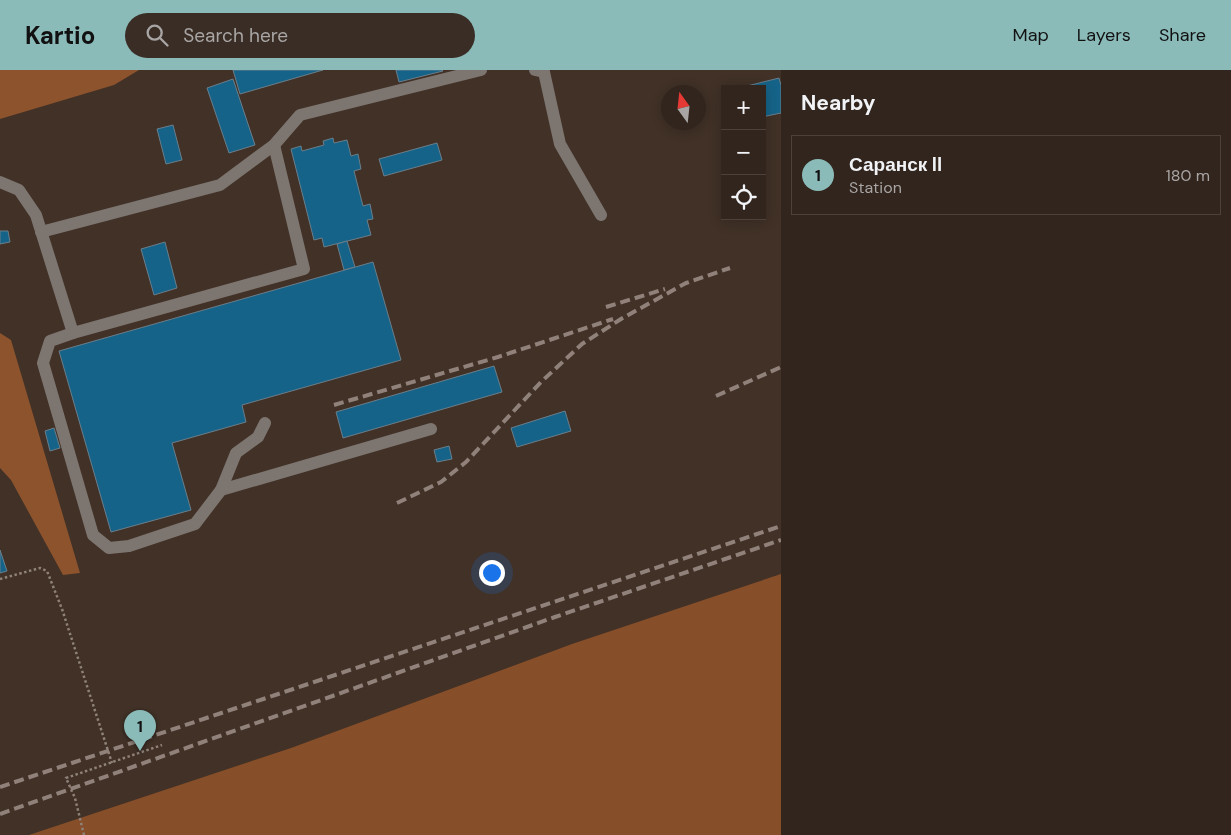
<!DOCTYPE html>
<meta charset="utf-8">
<style>
body{margin:0;font-family:"DM Sans",sans-serif;background:#392d26;color:#f1f3f6}
.controls{position:absolute;right:15px;top:15px;display:grid;overflow:hidden;border-radius:0px;box-shadow:0 2px 12px #0003}
.controls button{width:45px;height:45px;display:grid;place-items:center;padding:0;border:0;border-bottom:1px solid #4c423b;background:#31251d;color:#f1f3f6;font:25px sans-serif}
.compass{position:absolute;left:661px;top:15px;width:45px;height:45px;border-radius:50%;background:#31251d;box-shadow:0 2px 12px #0003;rotate:345deg}
.you{position:absolute;left:491px;top:502px;width:18px;height:18px;margin:-12px;border:4px solid #fff;border-radius:50%;background:#1a73e8;box-shadow:0 0 0 8px #1a73e833}
.badge{display:grid;place-items:center;width:32px;height:32px;border-radius:50%;background:#8bbbb9;color:#111;font-size:16px;font-weight:700}
.pin{position:absolute;translate:-50% -41px;filter:drop-shadow(0 1px 2px #0008)}
.pin::after{content:'';position:absolute;top:26px;width:18px;height:15px;background:inherit;clip-path:polygon(0 0,100% 0,50% 100%)}
.list{margin:0;padding:0;list-style:none}
h2{display:flex;justify-content:space-between;align-items:center;height:65px;margin:0;padding:0 20px;font-size:21px}
h2 small{font-size:16px;font-weight:400;color:#a8a5a4}
.list li{display:grid;grid-template-columns:32px 1fr auto;gap:15px;align-items:center;box-sizing:border-box;height:80px;margin:0 10px 10px;padding:0 10px;border:1px solid #4c423b;border-radius:0px}
.list b{display:block;font-size:19px;white-space:nowrap}
.list p{margin:0;font-size:16px;white-space:nowrap;color:#a8a5a4}
.list em{font-size:16px;font-style:normal;color:#a8a5a4}
.icon{flex:none;width:28px;height:28px;fill:none;stroke:currentColor;stroke-width:2;stroke-linecap:round;stroke-linejoin:round}
.map{position:relative;flex:none;width:781px;height:765px;overflow:hidden}
header{display:flex;align-items:center;gap:30px;box-sizing:border-box;height:70px;padding:0 25px;background:#8bbbb9;color:#111}
header strong{font-size:24px}
nav{display:flex;gap:28px;margin-inline-start:auto;font-size:18px}
.search{width:350px;height:45px;background:#392d26;display:flex;align-items:center;gap:12px;box-sizing:border-box;padding:0 18px;border-radius:28px;color:#a8a5a4;font-size:19px}
main{display:flex}
aside{flex:1;background:#31251d}
.map>svg:first-child{display:block}
.green{fill:#864e29}
.forest{fill:#8c532d}
.building{fill:#156388;stroke:#6b7e8a}
.lines{fill:none;stroke-linecap:round;stroke-linejoin:round}
.path{stroke:#8f8279;stroke-width:2.5;stroke-dasharray:2.5 2.5;stroke-linecap:butt}
.minor{stroke:#7d7570;stroke-width:12}
.rail{stroke:#90827a;stroke-width:4;stroke-dasharray:10 5;stroke-linecap:butt}
.path-bridge{stroke:#8f8279;stroke-width:2.5;stroke-dasharray:2.5 2.5;stroke-linecap:butt}
</style>
<header>
<strong>Kartio</strong>
<div class="search"><svg class="icon" aria-label="search" viewBox="0 0 24 24"><circle cx="10" cy="10" r="6"/><path d="M15 15l6 6"/></svg>Search here</div>
<nav><a>Map</a><a>Layers</a><a>Share</a></nav>
</header>
<main>
<div class="map">
<svg width="781" height="765" viewBox="0 0 781 765">
<rect width="100%" height="100%" fill="#413127"/>
<polygon class="green" points="781,504 781,765 29,765 291,678 572,574"/>
<g class="forest">
<polygon points="0,0 139,0 114,15 0,49"/>
<polygon points="0,263 11,270 80,503 63,505 11,410 0,398"/>
</g>
<g class="building">
<polygon points="233,0 323,0 240,24"/>
<polygon points="396,0 442,0 443,1 399,12"/>
<polygon points="779,8 781,15 781,43 762,47 762,19 744,19 743,17"/>
<polygon points="233,9 255,75 229,83 207,18"/>
<polygon points="173,55 182,90 166,94 157,59"/>
<polygon points="333,68 334,73 347,70 351,86 358,84 361,99 354,101 363,136 370,134 373,149 367,150 371,165 324,177 322,168 314,170 291,79 301,76 302,81 324,75 323,71"/>
<polygon points="437,73 442,90 384,106 379,89"/>
<polygon points="0,161 8,161 10,172 0,174"/>
<polygon points="347,171 355,197 344,200 337,174"/>
<polygon points="165,172 177,218 154,225 141,179"/>
<polygon points="373,192 401,290 242,335 246,352 172,373 191,440 111,462 59,281"/>
<polygon points="494,296 502,322 343,368 336,342"/>
<polygon points="565,341 571,361 517,377 511,358"/>
<polygon points="54,358 60,378 50,381 45,361"/>
<polygon points="449,376 452,389 437,392 434,380"/>
<polygon points="0,480 7,501 0,503"/>
</g>
<g class="lines">
<g class="path">
<polyline points="0,509 40,498 47,501 62,539"/>
<polyline points="84,765 75,728 66,708 162,675"/>
</g>
<g class="minor">
<polyline points="535,0 544,2 560,74 601,145"/>
<polyline points="0,112 19,120 36,145 73,263 50,271 43,293 93,465 109,478 129,476 195,454 221,420 431,359"/>
<polyline points="41,162 220,115 274,75 300,45 481,0"/>
<polyline points="73,263 304,199 274,75"/>
<polyline points="221,420 236,383 258,367 265,353"/>
</g>
<g class="rail">
<polyline points="606,237 665,219"/>
<polyline points="716,326 781,297"/>
<polyline points="334,335 498,287 613,249"/>
<polyline points="397,433 441,412 466,392 541,312 582,274 621,249 686,213 730,198"/>
<polyline points="0,717 781,456"/>
<polyline points="0,744 555,547 781,470"/>
</g>
<polyline class="path-bridge" points="62,539 112,693"/>
</g>
</svg>
<div class="controls">
<button>+</button>
<button>−</button>
<button><svg class="icon" aria-label="locate" viewBox="0 0 24 24"><circle cx="12" cy="12" r="6"/><path d="M12 2v4M12 18v4M2 12h4M18 12h4"/></svg></button>
</div>
<svg class="compass" viewBox="-18 -18 36 36"><path d="M0-13l5 13h-10z" fill="#e53935"/><path d="M0 13l5-13h-10z" fill="#a8a5a4"/></svg>
<div class="you"></div>
<div class="pin badge" style="left:140px;top:681px">1</div>
</div>
<aside>
<h2>Nearby<small></small></h2>
<ul class="list">
<li><span class="badge">1</span><div><b>Саранск II</b><p>Station</p></div><em>180 m</em></li>
</ul>
</aside>
</main>
